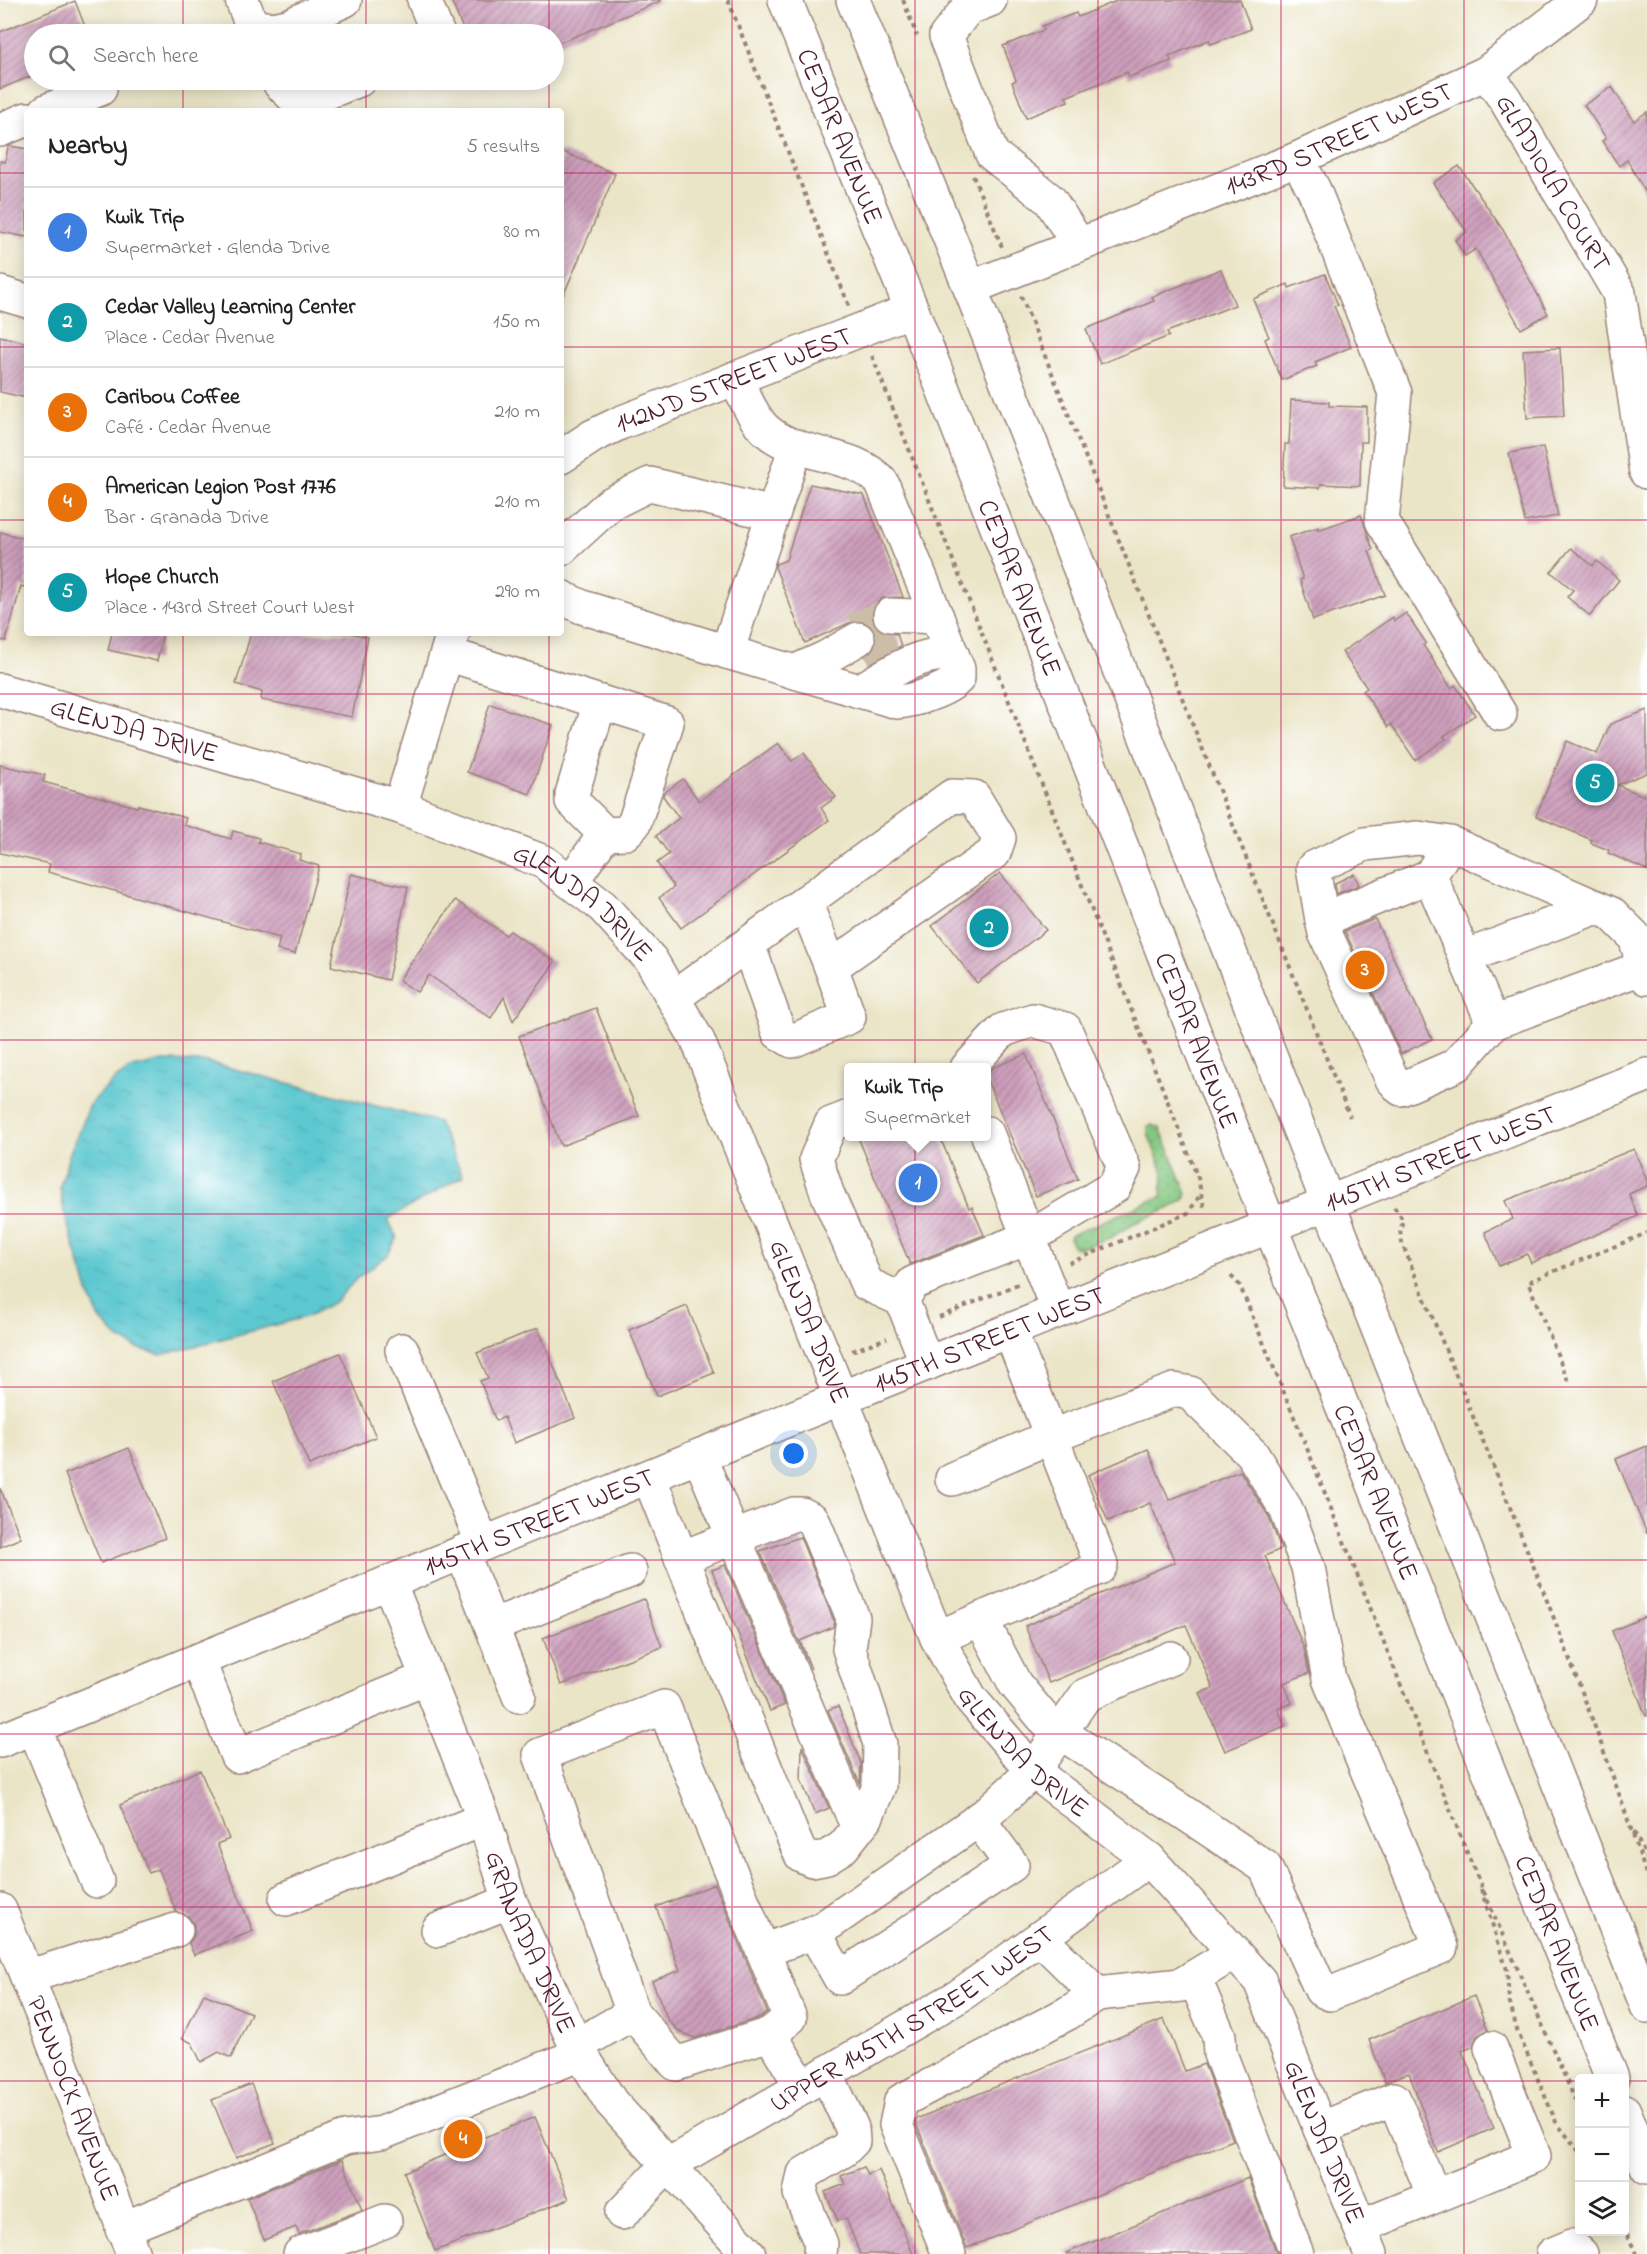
<!DOCTYPE html>
<meta charset="utf-8">
<style>
body{margin:0;font-family:"Indie Flower",sans-serif;background:#f2f2f2;color:#222}
.controls{position:absolute;right:18px;bottom:18px;display:grid;overflow:hidden;border-radius:6px;box-shadow:0 3px 15px #0003}
.controls button{width:54px;height:54px;display:grid;place-items:center;padding:0;border:0;border-bottom:2px solid #e0e0e0;background:#fff;color:#222;font:30px sans-serif}
.you{position:absolute;left:794px;top:1454px;width:21px;height:21px;margin:-15px;border:4px solid #fff;border-radius:50%;background:#1a73e8;box-shadow:0 0 0 9px #1a73e833}
.badge{display:grid;place-items:center;width:39px;height:39px;border-radius:50%;background:#0b8043;color:#fff;font-size:20px;font-weight:700}
.pin{position:absolute;translate:-50% -50%;border:3px solid #fff;box-shadow:0 2px 6px #0006}
.popup{position:absolute;left:844px;top:1063px;width:147px;height:78px;box-sizing:border-box;display:grid;place-content:center;border-radius:6px;background:#fff;filter:drop-shadow(0 2px 4px #0005);font-size:20px;white-space:nowrap;color:#767676}
.popup b{font-size:22px;color:#222}
.popup::after{content:'';position:absolute;left:50%;top:100%;margin-left:-12px;border:12px solid transparent;border-top-color:#fff}
.list{margin:0;padding:0;list-style:none}
h2{display:flex;justify-content:space-between;align-items:center;height:78px;margin:0;padding:0 24px;font-size:26px}
h2 small{font-size:20px;font-weight:400;color:#767676}
.list li{display:grid;grid-template-columns:39px 1fr auto;gap:18px;align-items:center;box-sizing:border-box;height:90px;padding:0 24px;border-top:2px solid #e0e0e0}
.list b{display:block;font-size:22px;white-space:nowrap}
.list p{margin:0;font-size:20px;white-space:nowrap;color:#767676}
.list em{font-size:20px;font-style:normal;color:#767676}
.icon{flex:none;width:33px;height:33px;fill:none;stroke:currentColor;stroke-width:2;stroke-linecap:round;stroke-linejoin:round}
.map{position:relative;flex:none;width:1647px;height:2254px;overflow:hidden}
.search{position:absolute;background:#fff;box-shadow:0 3px 15px #0003;left:24px;top:24px;width:540px;height:66px;display:flex;align-items:center;gap:15px;box-sizing:border-box;padding:0 21px;border-radius:33px;color:#767676;font-size:22px}
.panel{position:absolute;background:#fff;box-shadow:0 3px 15px #0003;left:24px;top:108px;width:540px;height:528px;border-radius:6px}
.map>svg:first-child{display:block}
.grass{fill:url(#grass-dots);stroke:#687456;stroke-width:1.5}
.water{fill:url(#water-ripples);stroke:#52747e;stroke-width:1.5}
.building{fill:url(#building-hatch)}
.lines{fill:none;stroke-linecap:round;stroke-linejoin:round}
.minor-tunnel{stroke:#cbbda8;stroke-width:33;stroke-dasharray:33 16;stroke-linecap:butt}
.minor-casing{stroke:#9a8279;stroke-width:36}
.highway-casing{stroke:#9a8279;stroke-width:36}
.path{stroke:#9a8279;stroke-width:4;stroke-dasharray:4.5 4.5;stroke-linecap:butt}
.minor{stroke:#fff;stroke-width:33}
.highway{stroke:#fff;stroke-width:33}
.grid{fill:none;stroke:#c2185b;stroke-width:1.5;stroke-opacity:0.55}
.labels{text-anchor:middle;stroke-width:6;stroke-linejoin:round;paint-order:stroke}
.street-label{font-size:27px;fill:#4a1f2b;stroke:#fff}
</style>
<div class="map">
<svg width="1647" height="2254" viewBox="0 0 1647 2254">
<defs>
<pattern id="grass-dots" width="8" height="8" patternUnits="userSpaceOnUse" patternTransform="scale(1.5)"><rect width="8" height="8" fill="#85c881"/><path d="M2 2h.1M6 6h.1" fill="none" stroke="#74ab70" stroke-width="1.8" stroke-linecap="round"/></pattern>
<pattern id="water-ripples" width="26" height="14" patternUnits="userSpaceOnUse" patternTransform="scale(1.5)"><rect width="26" height="14" fill="#5bc8d0"/><path d="M2 4q2-2 4 0t4 0M15 11q2-2 4 0t4 0" fill="none" stroke="#51abb3"/></pattern>
<pattern id="building-hatch" width="6" height="6" patternUnits="userSpaceOnUse" patternTransform="scale(1.5)"><rect width="6" height="6" fill="#cd9fbc"/><path d="M-1 1l2-2M0 6l6-6M5 7l2-2" fill="none" stroke="#a88199"/></pattern>
</defs>
<rect width="100%" height="100%" fill="#fff"/>
<filter id="ink" filterUnits="userSpaceOnUse"><feTurbulence type="fractalNoise" baseFrequency=".0167" numOctaves="2"/><feDisplacementMap in="SourceGraphic" scale="12" xChannelSelector="R" yChannelSelector="G"/><feConvolveMatrix kernelMatrix="1 2 1 2 8 2 1 2 1" color-interpolation-filters="sRGB"/></filter>
<filter id="wash" filterUnits="userSpaceOnUse"><feTurbulence type="fractalNoise" baseFrequency=".008" numOctaves="4" result="noise"/><feDisplacementMap in="SourceGraphic" scale="24" xChannelSelector="R" yChannelSelector="G"/><feGaussianBlur stdDeviation="1.35" result="paint"/><feColorMatrix in="noise" values="0 0 0 0 0 0 0 0 0 0 0 0 0 0 0 0 0 1.4 0 .05"/><feComposite in="paint" operator="in"/></filter>
<g filter="url(#wash)">
<rect width="100%" height="100%" fill="#ebe5c7"/>
<polygon class="grass" points="1152,1125 1160,1128 1187,1193 1185,1199 1168,1209 1134,1223 1112,1237 1081,1248 1073,1247 1070,1238 1071,1235 1162,1196 1161,1191 1164,1175 1148,1133 1148,1126"/>
<polygon class="water" points="162,1061 207,1062 438,1122 463,1176 388,1219 397,1238 387,1256 357,1278 336,1301 309,1316 161,1355 137,1348 118,1338 100,1319 89,1295 64,1212 60,1187 69,1155 91,1103 114,1080 130,1069"/>
<g id="blocks">
<g class="building">
<polygon points="451,0 661,0 661,1 554,45 554,34 465,34"/>
<polygon points="1119,0 1240,0 1251,29 1211,44 1209,40 1169,56 1171,61 1129,77 1127,72 1066,97 1068,101 1026,118 1012,82 1016,80 1003,46 1044,30 1042,26 1076,13 1078,17"/>
<polygon points="75,1 88,34 34,34 34,75 0,89 0,32"/>
<polygon points="1612,87 1634,121 1647,112 1647,195 1627,160 1619,166 1602,141 1606,138 1584,105"/>
<polygon points="10,146 27,149 27,237 0,232 0,161 5,162 8,147"/>
<polygon points="561,151 615,174 561,301"/>
<polygon points="1459,166 1503,230 1548,314 1521,329 1476,249 1465,256 1455,240 1467,232 1433,183"/>
<polygon points="1221,269 1235,305 1167,332 1169,336 1100,364 1086,329 1154,301 1152,297"/>
<polygon points="1325,274 1338,305 1334,306 1351,347 1315,362 1317,366 1282,380 1265,339 1269,337 1253,299 1288,284 1289,288"/>
<polygon points="0,336 27,343 27,398 0,392"/>
<polygon points="1560,348 1564,416 1527,418 1523,350"/>
<polygon points="1291,400 1329,402 1329,406 1367,407 1367,442 1361,442 1360,486 1321,484 1320,488 1283,486 1285,444 1289,444"/>
<polygon points="1543,447 1558,516 1525,522 1509,453"/>
<polygon points="810,484 864,495 903,597 882,598 874,605 871,615 874,624 880,631 897,634 901,646 871,662 865,656 874,649 877,638 874,629 867,623 859,620 849,623 805,643 775,567 776,564 786,560"/>
<polygon points="1361,515 1373,550 1369,551 1385,595 1313,620 1300,580 1303,579 1289,537 1318,527 1318,530"/>
<polygon points="0,532 27,539 27,588 21,586 6,641 0,640"/>
<polygon points="1571,548 1593,566 1597,561 1619,580 1590,616 1567,597 1573,590 1551,572"/>
<polygon points="1406,613 1426,643 1423,645 1451,688 1455,685 1475,715 1444,736 1446,739 1415,760 1391,724 1388,727 1363,691 1367,688 1342,652 1393,617 1394,621"/>
<polygon points="112,633 163,633 157,661 108,650"/>
<polygon points="251,633 350,633 368,637 352,717 261,700 262,692 236,684"/>
<polygon points="490,704 553,725 530,794 467,772"/>
<polygon points="1647,710 1647,773 1617,785 1647,797 1647,870 1608,853 1609,850 1591,843 1592,840 1536,816 1567,741 1597,754 1610,724"/>
<polygon points="778,743 792,761 804,753 836,797 821,808 829,820 681,928 659,898 674,887 657,863 669,854 656,836 679,818 663,796 664,793 683,779 699,801"/>
<polygon points="0,765 45,775 43,782 137,807 138,805 186,818 184,825 231,839 233,831 259,838 258,842 301,854 299,860 319,866 295,954 277,950 280,938 48,872 50,864 0,853"/>
<polygon points="1000,873 1046,930 977,983 932,926"/>
<polygon points="351,874 408,887 388,980 331,966"/>
<polygon points="1354,874 1359,885 1336,894 1335,883"/>
<polygon points="455,900 506,935 510,931 555,962 513,1021 504,997 491,1018 429,975 417,992 399,980"/>
<polygon points="1375,919 1432,1039 1401,1054 1345,931"/>
<polygon points="596,1008 639,1116 561,1146 519,1036"/>
<polygon points="1026,1054 1078,1179 1036,1196 987,1080 987,1074 992,1068"/>
<polygon points="858,1137 940,1137 969,1208 972,1207 984,1235 910,1264"/>
<polygon points="1634,1149 1647,1181 1647,1186 1629,1194 1638,1216 1531,1263 1527,1254 1499,1266 1485,1232 1513,1219 1505,1201"/>
<polygon points="687,1306 714,1373 657,1396 629,1330"/>
<polygon points="538,1328 575,1418 514,1443 504,1417 496,1421 480,1381 488,1378 477,1353"/>
<polygon points="340,1353 376,1437 309,1465 273,1381"/>
<polygon points="1647,1446 1647,1534 1616,1459"/>
<polygon points="129,1448 165,1538 101,1563 65,1474"/>
<polygon points="1148,1449 1169,1500 1240,1471 1269,1517 1281,1549 1265,1556 1304,1648 1309,1673 1284,1683 1292,1703 1278,1709 1285,1726 1225,1751 1200,1693 1213,1688 1186,1625 1049,1683 1025,1626 1175,1562 1150,1503 1108,1521 1088,1475"/>
<polygon points="0,1488 21,1538 0,1547"/>
<polygon points="800,1537 834,1621 833,1627 800,1641 811,1669 760,1551"/>
<polygon points="725,1565 785,1705 770,1711 712,1570"/>
<polygon points="644,1599 662,1647 561,1685 543,1638"/>
<polygon points="1647,1616 1647,1716 1646,1716 1612,1631"/>
<polygon points="838,1706 861,1763 860,1784 828,1710"/>
<polygon points="802,1746 829,1808 815,1814 801,1780"/>
<polygon points="200,1770 229,1839 217,1844 253,1931 194,1955 189,1943 194,1935 194,1924 188,1916 176,1912 159,1869 149,1873 120,1805"/>
<polygon points="715,1884 767,2012 761,2017 695,2038 680,2032 668,2020 652,1981 680,1970 656,1907"/>
<polygon points="204,1994 251,2013 231,2058 219,2052 201,2062 192,2043 182,2038"/>
<polygon points="1474,1996 1488,2030 1477,2036 1473,2047 1462,2051 1494,2128 1438,2152 1409,2073 1385,2082 1369,2040"/>
<polygon points="1164,2019 1185,2071 1204,2064 1233,2140 967,2248 916,2123 916,2119"/>
<polygon points="251,2084 275,2143 236,2158 212,2100"/>
<polygon points="535,2117 569,2199 435,2251 404,2172 454,2151 451,2144 477,2133 480,2139"/>
<polygon points="342,2160 362,2210 299,2234 296,2227 264,2240 247,2198"/>
<polygon points="864,2167 868,2175 879,2170 913,2254 860,2254 846,2218 838,2221 825,2192 845,2184 841,2176"/>
<polygon points="1248,2178 1277,2254 1066,2254 1066,2253"/>
</g>
</g>
</g>
<g filter="url(#ink)">
<use href="#blocks" fill-opacity="0" stroke="#9a8279" stroke-width="1.5"/>
<g class="lines">
<g class="minor-tunnel">
<polyline points="853,629 890,615"/>
<polyline points="863,651 898,637"/>
</g>
<g class="minor-casing">
<g id="minor">
<polyline points="242,0 252,26 272,29 288,26 345,0"/>
<polyline points="424,0 438,34"/>
<polyline points="990,0 967,9 946,36 992,154 1050,200 1079,245"/>
<path id="s1" d="M1486,73L1505,99L1619,293L1646,472"/>
<polyline points="278,80 280,84 300,103 359,80"/>
<polyline points="46,111 100,89"/>
<polyline points="0,130 27,119"/>
<polyline points="1297,159 1314,190 1395,393 1382,521 1500,714"/>
<path id="s2" d="M970,288L1297,159L1486,73L1581,0"/>
<polyline points="0,293 27,301"/>
<path id="s3" d="M561,457L593,436L620,423L912,310"/>
<polyline points="561,549 610,504 650,484 773,514"/>
<path d="M561,597L582,607L727,652L897,702C914,701 948,690 958,678V669L882,483C856,451 796,458 766,430C753,419 743,393 735,378"/>
<polyline points="890,615 937,617"/>
<polyline points="727,652 796,446"/>
<polyline points="447,654 667,723 634,824 625,833 605,834 571,882"/>
<polyline points="794,672 825,658 858,639"/>
<path id="s4" d="M0,690L400,807L544,862L602,906L651,960L698,1041L937,1638L971,1699L1033,1771L1149,1859L1260,1981L1371,2254"/>
<path d="M859,691C888,674 918,652 952,654"/>
<polyline points="600,702 572,794 572,801 605,834"/>
<polyline points="400,807 453,633"/>
<polyline points="1450,843 1430,876 1322,920 1313,868 1365,844 1418,838 1450,843 1612,914 1635,937 1647,978"/>
<polyline points="1430,876 1493,1023 1644,967"/>
<polyline points="805,902 831,967"/>
<polyline points="1322,920 1325,933 1392,1079 1401,1089 1456,1065 1493,1023"/>
<polyline points="1465,957 1597,907"/>
<polyline points="673,998 952,796 974,797 999,838 994,853 831,967 849,1017 792,1041 779,1033 748,944"/>
<polyline points="849,1117 831,1124 816,1159 827,1193 867,1284 902,1300 927,1364"/>
<polyline points="987,1133 1058,1311"/>
<polyline points="902,1300 913,1283 1030,1237 1114,1187 1124,1168 1065,1029 1033,1020 1003,1030 967,1068"/>
<polyline points="402,1350 483,1544"/>
<polyline points="699,1456 858,1828"/>
<polyline points="649,1477 791,1832 801,1855 812,1860 827,1857 843,1847 866,1818 879,1786 880,1744 849,1649 853,1618 813,1520 802,1514 794,1514 681,1558"/>
<polyline points="952,1479 1050,1437 1174,1390 1190,1393 1252,1454 1286,1509 1308,1567 1329,1679 1441,1947 1330,1994 1321,1990 1265,1867 1186,1814 1050,1726 1015,1684 981,1619"/>
<polyline points="462,1552 519,1696"/>
<path id="s5" d="M389,1582L484,1819L510,1901L576,2046L611,2102L749,2254"/>
<polyline points="492,1626 630,1571"/>
<polyline points="937,1638 1099,1568 1101,1564 1010,1331"/>
<polyline points="198,1660 237,1756 427,1678"/>
<polyline points="34,1727 97,1881"/>
<path id="s6" d="M0,1741L841,1398L1647,1075"/>
<polyline points="286,1899 484,1819"/>
<path id="s7" d="M0,1910L48,2029L133,2254"/>
<polyline points="438,1930 510,1901"/>
<polyline points="814,1932 840,1978 1012,1865 978,1819"/>
<polyline points="1040,1938 1097,1994 1181,1985 1234,1953"/>
<polyline points="763,1951 820,1930 985,1815 1033,1771 1086,1695 1171,1658"/>
<polyline points="27,1977 176,1930"/>
<polyline points="1194,1977 1219,2036 1220,2054 1297,2254"/>
<polyline points="633,2013 540,1755 664,1707 790,2018 770,2034"/>
<polyline points="576,2046 633,2013 676,2064 770,2034 802,2087"/>
<polyline points="1320,2129 1394,2099 1434,2196"/>
<path id="s8" d="M622,2213L668,2165L959,1996L1149,1859"/>
<polyline points="1360,2227 1534,2156 1491,2048"/>
<polyline points="122,2229 345,2138 382,2133 581,2054"/>
<polyline points="300,2254 385,2221"/>
<polyline points="820,2254 821,2244 800,2193 804,2174 844,2150 853,2141 852,2128 826,2073"/>
<polyline points="949,2254 896,2125 901,2101 1068,2013 1097,1994"/>
<polyline points="1553,2254 1572,2246 1581,2254"/>
</g>
</g>
<g class="highway-casing">
<g id="highway">
<path id="s9" d="M785,0L912,310L1270,1226L1612,2078"/>
<polyline points="853,0 970,288 1328,1203 1647,2006"/>
<polyline points="1624,2111 1647,2167"/>
</g>
</g>
<g class="path">
<polyline points="728,0 849,306"/>
<polyline points="903,0 917,36"/>
<polyline points="973,176 1002,247"/>
<polyline points="1021,296 1350,1117"/>
<polyline points="872,356 1198,1178 1204,1207"/>
<path d="M1394,1207L1403,1220L1400,1230L1402,1243C1487,1452 1577,1662 1647,1877"/>
<polyline points="1069,1263 1188,1213 1201,1194"/>
<polyline points="1231,1276 1240,1286 1313,1463 1472,1865 1580,2111"/>
<polyline points="939,1317 1018,1284"/>
<polyline points="852,1351 887,1338"/>
<polyline points="1568,1381 1528,1282 1647,1233"/>
<polyline points="1634,1832 1647,1858"/>
<polyline points="1481,1889 1507,1970 1509,2000 1517,2030 1556,2122 1580,2153"/>
<polyline points="1624,2226 1636,2254"/>
</g>
<use href="#minor" class="minor"/>
<use href="#highway" class="highway"/>
</g>
</g>
<path class="grid" d="M183,0V34M366,0V34M549,0V34M732,0V2254M915,0V2254M1098,0V2254M1281,0V2254M1464,0V2254M183,80V111M366,80V111M549,80V111M0,173H27M561,173H1647M0,347H27M561,347H1647M0,520H27M561,520H1647M183,633V2254M366,633V2254M549,633V2254M0,694H1647M0,867H1647M0,1040H1647M0,1214H1647M0,1387H1647M0,1560H1647M0,1734H1647M0,1907H1647M0,2081H1580M1624,2081H1647"/>
<g class="labels">
<g class="street-label">
<text dy="9" stroke="none"><textPath href="#s9" startOffset="147">CEDAR AVENUE</textPath></text>
<text dy="9" stroke="none"><textPath href="#s2" startOffset="398">143RD STREET WEST</textPath></text>
<text dy="9" stroke="none"><textPath href="#s1" startOffset="129">GLADIOLA COURT</textPath></text>
<text dy="9" stroke="none"><textPath href="#s3" startOffset="190">142ND STREET WEST</textPath></text>
<text dy="9" stroke="none"><textPath href="#s9" startOffset="633">CEDAR AVENUE</textPath></text>
<text dy="9" stroke="none"><textPath href="#s4" startOffset="140">GLENDA DRIVE</textPath></text>
<text dy="9" stroke="none"><textPath href="#s4" startOffset="626">GLENDA DRIVE</textPath></text>
<text dy="9" stroke="none"><textPath href="#s9" startOffset="1119">CEDAR AVENUE</textPath></text>
<text dy="9" stroke="none"><textPath href="#s6" startOffset="1554">145TH STREET WEST</textPath></text>
<text dy="9" stroke="none"><textPath href="#s4" startOffset="1112">GLENDA DRIVE</textPath></text>
<text dy="9" stroke="none"><textPath href="#s6" startOffset="1068">145TH STREET WEST</textPath></text>
<text dy="9" stroke="none"><textPath href="#s9" startOffset="1605">CEDAR AVENUE</textPath></text>
<text dy="9" stroke="none"><textPath href="#s6" startOffset="582">145TH STREET WEST</textPath></text>
<text dy="9" stroke="none"><textPath href="#s4" startOffset="1598">GLENDA DRIVE</textPath></text>
<text dy="9" stroke="none"><textPath href="#s5" startOffset="387">GRANADA DRIVE</textPath></text>
<text dy="9" stroke="none"><textPath href="#s9" startOffset="2091">CEDAR AVENUE</textPath></text>
<text dy="9" stroke="none"><textPath href="#s8" startOffset="351">UPPER 145TH STREET WEST</textPath></text>
<text dy="9" stroke="none"><textPath href="#s7" startOffset="202">PENNOCK AVENUE</textPath></text>
<text dy="9" stroke="none"><textPath href="#s4" startOffset="2102">GLENDA DRIVE</textPath></text>
</g>
</g>
</svg>
<div class="controls">
<button>+</button>
<button>−</button>
<button><svg class="icon" aria-label="layers" viewBox="0 0 24 24"><path d="M12 4l9 5-9 5-9-5zM3 14l9 5 9-5"/></svg></button>
</div>
<div class="you"></div>
<div class="pin badge" style="left:918px;top:1183px;background:#3f7fe0">1</div>
<div class="popup"><b>Kwik Trip</b>Supermarket</div>
<div class="pin badge" style="left:989px;top:928px;background:#0f9aa8">2</div>
<div class="pin badge" style="left:1365px;top:970px;background:#e8710a">3</div>
<div class="pin badge" style="left:463px;top:2139px;background:#e8710a">4</div>
<div class="pin badge" style="left:1595px;top:783px;background:#0f9aa8">5</div>
<div class="search"><svg class="icon" aria-label="search" viewBox="0 0 24 24"><circle cx="10" cy="10" r="6"/><path d="M15 15l6 6"/></svg>Search here</div>
<section class="panel">
<h2>Nearby<small>5 results</small></h2>
<ul class="list">
<li><span class="badge" style="background:#3f7fe0">1</span><div><b>Kwik Trip</b><p>Supermarket · Glenda Drive</p></div><em>80 m</em></li>
<li><span class="badge" style="background:#0f9aa8">2</span><div><b>Cedar Valley Learning Center</b><p>Place · Cedar Avenue</p></div><em>150 m</em></li>
<li><span class="badge" style="background:#e8710a">3</span><div><b>Caribou Coffee</b><p>Café · Cedar Avenue</p></div><em>210 m</em></li>
<li><span class="badge" style="background:#e8710a">4</span><div><b>American Legion Post 1776</b><p>Bar · Granada Drive</p></div><em>210 m</em></li>
<li><span class="badge" style="background:#0f9aa8">5</span><div><b>Hope Church</b><p>Place · 143rd Street Court West</p></div><em>290 m</em></li>
</ul>
</section>
</div>
